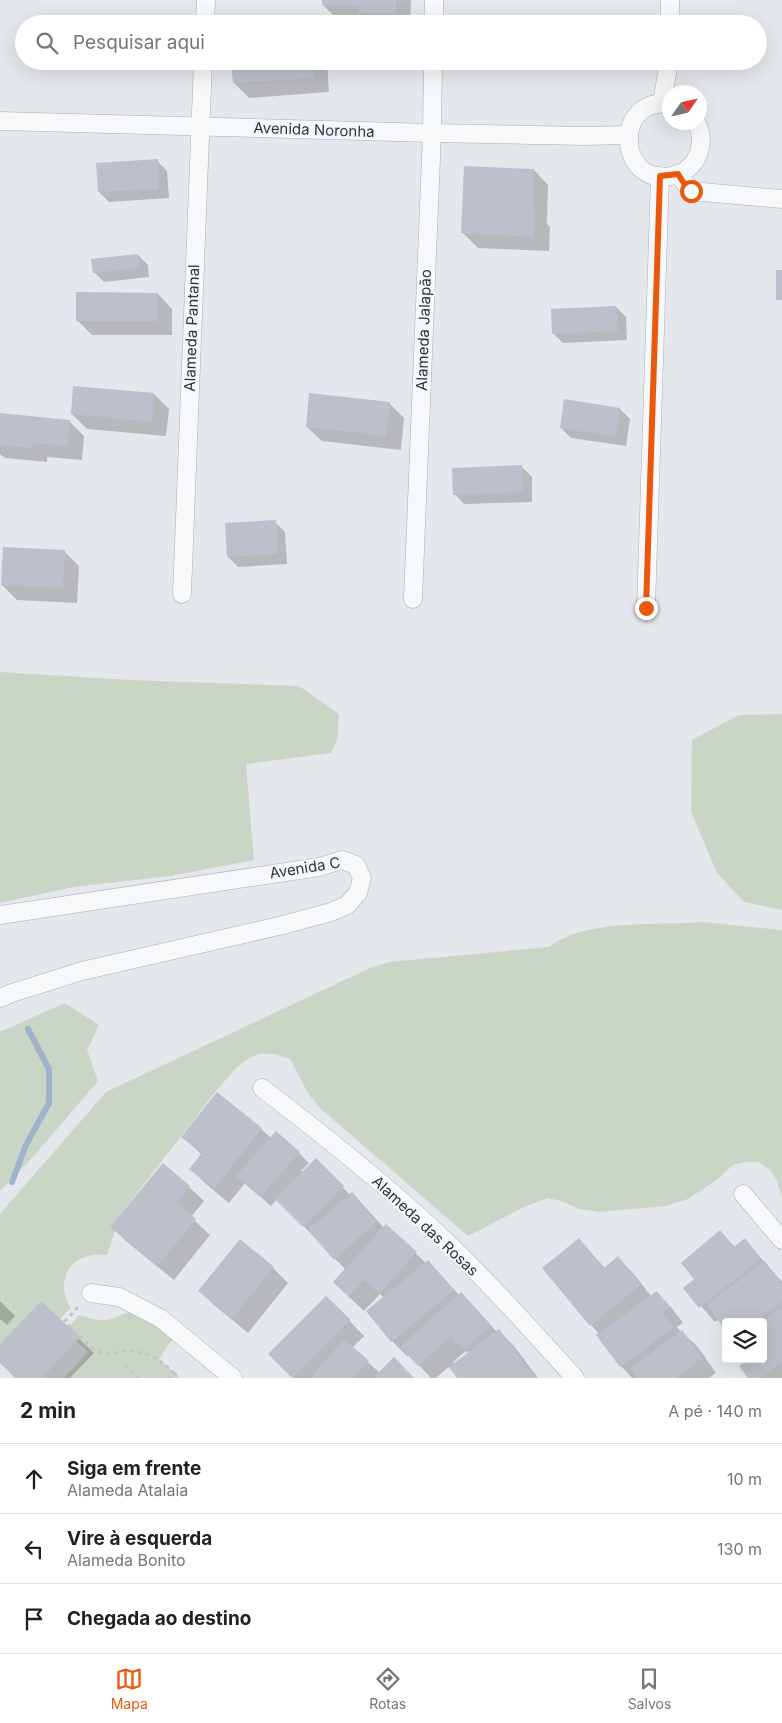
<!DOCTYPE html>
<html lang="pt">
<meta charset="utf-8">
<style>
body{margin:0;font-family:Inter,sans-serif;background:#f2f2f2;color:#222}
.controls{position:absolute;right:15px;bottom:15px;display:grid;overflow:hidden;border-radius:5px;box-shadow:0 5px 20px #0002}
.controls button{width:45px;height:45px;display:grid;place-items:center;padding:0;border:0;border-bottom:1px solid #e0e0e0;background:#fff;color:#222;font:25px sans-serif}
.compass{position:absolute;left:662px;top:85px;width:45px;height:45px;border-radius:50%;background:#fff;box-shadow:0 5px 20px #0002;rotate:56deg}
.stop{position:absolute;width:15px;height:15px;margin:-11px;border:4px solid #ea580c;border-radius:50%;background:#fff}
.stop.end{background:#ea580c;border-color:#fff;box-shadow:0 1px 5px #0008}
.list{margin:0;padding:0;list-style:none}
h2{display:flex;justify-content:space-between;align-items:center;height:65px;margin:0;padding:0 20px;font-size:21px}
h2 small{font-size:16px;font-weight:400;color:#767676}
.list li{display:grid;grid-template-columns:32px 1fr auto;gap:15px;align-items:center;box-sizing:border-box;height:70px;padding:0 20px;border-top:1px solid #e0e0e0}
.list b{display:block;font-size:19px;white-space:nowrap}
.list p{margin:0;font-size:16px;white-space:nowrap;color:#767676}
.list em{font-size:16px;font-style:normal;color:#767676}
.icon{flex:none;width:28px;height:28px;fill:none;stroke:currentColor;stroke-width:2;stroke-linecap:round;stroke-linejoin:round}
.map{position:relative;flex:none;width:782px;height:1378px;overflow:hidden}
.search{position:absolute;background:#fff;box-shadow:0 5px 20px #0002;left:15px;right:15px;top:15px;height:55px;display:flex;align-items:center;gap:12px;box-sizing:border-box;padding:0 18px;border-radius:28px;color:#767676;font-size:19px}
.sheet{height:275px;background:#fff}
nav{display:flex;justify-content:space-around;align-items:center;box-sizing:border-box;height:70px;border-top:1px solid #e0e0e0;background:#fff;font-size:14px;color:#767676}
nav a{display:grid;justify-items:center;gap:2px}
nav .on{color:#ea580c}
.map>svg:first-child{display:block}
.green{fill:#c9d6c5}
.shadow{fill:#0003;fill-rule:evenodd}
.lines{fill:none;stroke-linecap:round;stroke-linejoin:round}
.stream{stroke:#9fb4cc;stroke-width:6}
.building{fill:#bbc0ca}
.street-casing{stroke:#a9aeb7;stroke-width:19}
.path{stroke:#c2c5cb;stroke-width:3;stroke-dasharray:4 4;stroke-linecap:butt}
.street{stroke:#f7f8fa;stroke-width:18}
.route{stroke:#ea580c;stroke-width:6}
.labels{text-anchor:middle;stroke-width:4.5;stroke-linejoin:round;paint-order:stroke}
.street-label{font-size:15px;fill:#2b3445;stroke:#f4f6f9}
</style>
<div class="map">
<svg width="782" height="1378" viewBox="0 0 782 1378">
<rect width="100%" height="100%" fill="#e4e7ec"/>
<g class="green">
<polygon points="0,672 130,680 299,686 339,714 337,741 331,753 246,764 254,860 170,876 73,887 0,903"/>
<polygon points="782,714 782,910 744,902 717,873 691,812 692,740 739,715"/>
<path d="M704,922L782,930V1198L777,1181L771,1171L758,1162H745L733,1165L718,1179L688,1199L666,1206L599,1212L579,1209L561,1201L548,1198L526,1206L468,1236L321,1109L309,1095L290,1059L274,1054H259L248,1059L238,1066L216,1091L120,1215L107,1255C74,1250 52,1278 71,1308L55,1323L45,1316L0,1365V1214L106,1092L370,968L389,962L549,947C585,918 660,926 704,922Z"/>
<polygon points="65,1003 99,1025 87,1050 98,1081 33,1157 0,1191 0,1032"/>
<path d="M130,1311L176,1334L159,1359L180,1378H64L88,1352L66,1331L79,1315C105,1323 106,1322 130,1311Z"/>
</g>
<g class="shadow">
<polygon points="324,0 411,0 410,24 371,24 368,20 338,20 323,5"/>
<polygon points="232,61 327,61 329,92 249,98 234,83"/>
<polygon points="157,161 167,171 169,198 109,202 99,192"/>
<polygon points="534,170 548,185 547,224 550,227 549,251 478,248 463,233"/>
<polygon points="138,255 148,265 149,277 104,282 94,272"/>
<polygon points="158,294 172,309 172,335 92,335 77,320"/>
<polygon points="616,307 626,317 627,340 563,343 553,333"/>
<polygon points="154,394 169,409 166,436 87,429 72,414"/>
<polygon points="389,403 404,418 401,450 322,441 307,427"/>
<polygon points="620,409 630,419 626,446 571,438 561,428"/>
<polygon points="0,415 69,421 84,436 82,460 47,457 47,462 5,458 0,454"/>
<polygon points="522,467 532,477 532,502 464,504 455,494"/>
<polygon points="275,522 285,532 287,564 238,567 228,557"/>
<polygon points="64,551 79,566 77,603 17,600 2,585"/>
<path d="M261,1129L271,1138L299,1153L309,1163L301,1171L303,1173L316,1160L350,1195L352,1193L366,1208L384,1228L386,1225L426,1263L428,1261L459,1295L475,1308L497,1332L499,1331L514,1346L538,1378H459L450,1366L436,1378H431L409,1355L407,1356L392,1341L368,1312L384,1298L380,1294L364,1311L349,1297L346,1270L277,1199L271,1206L245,1183L229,1203L206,1184L191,1169L202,1155L183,1137ZM466,1351L469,1353L455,1364L453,1362Z"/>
<polygon points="189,1187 204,1201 191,1217 210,1235 174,1280 127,1242 112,1227"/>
<polygon points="720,1232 735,1247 745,1240 782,1282 782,1378 750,1378 763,1359 763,1322 726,1322 726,1327 719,1319 715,1322 685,1288 696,1279"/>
<polygon points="579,1240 605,1268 618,1258 633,1273 651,1296 656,1292 671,1307 683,1323 677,1327 681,1332 697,1346 716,1373 709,1378 632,1378 621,1366 599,1334 544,1269"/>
<polygon points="240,1241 273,1268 288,1283 248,1333 214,1305 199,1290"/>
<polygon points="326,1297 364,1336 352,1348 380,1373 413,1378 294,1378 270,1354"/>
<polygon points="0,1301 15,1316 7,1325 0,1319"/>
<polygon points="41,1302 94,1353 70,1378 16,1378 0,1362 0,1346"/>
</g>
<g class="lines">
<polyline class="stream" points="12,1182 26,1145 49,1103 49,1069 28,1029"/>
</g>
<g class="building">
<polygon points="322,0 396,0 396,14 359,13 359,6 322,5"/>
<polygon points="231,61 313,61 315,78 233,83"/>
<polygon points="158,159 159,189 98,192 96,163"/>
<polygon points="464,166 534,169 533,210 535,210 534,237 461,233"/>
<polygon points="138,254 140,268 93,273 91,259"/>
<rect x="776" y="270" width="6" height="30"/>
<polygon points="76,292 158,293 158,321 76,321"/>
<polygon points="616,306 618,331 552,334 551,309"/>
<polygon points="73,386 154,393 152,422 71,414"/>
<polygon points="309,393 390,402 386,436 306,427"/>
<polygon points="564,399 620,408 616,437 560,428"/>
<polygon points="0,413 70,420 67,446 33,443 32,448 0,445"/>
<polygon points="522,465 523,492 453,495 452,468"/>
<polygon points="276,520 278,554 227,557 225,523"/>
<polygon points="3,547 65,550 63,588 1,585"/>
<polygon points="217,1092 262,1128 214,1189 189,1169 202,1153 181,1137"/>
<polygon points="276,1131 300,1152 260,1197 236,1176"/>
<polygon points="316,1158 344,1186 303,1227 275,1199"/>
<polygon points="163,1163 190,1186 176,1203 196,1219 158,1266 110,1227"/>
<polygon points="352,1192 377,1222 334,1260 308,1230"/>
<polygon points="386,1224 417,1252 379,1294 364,1280 349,1297 333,1282"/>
<polygon points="720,1230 734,1247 745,1238 761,1259 699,1308 683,1288 694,1279 681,1263"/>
<polygon points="579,1238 604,1268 618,1256 641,1285 590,1326 542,1268"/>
<polygon points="240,1239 274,1267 232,1319 198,1291"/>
<polygon points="428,1260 454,1290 391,1342 366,1311"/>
<polygon points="765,1261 782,1285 782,1302 755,1322 728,1321 722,1326 707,1304"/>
<polygon points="657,1291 670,1308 663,1312 674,1327 620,1367 596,1335"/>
<polygon points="461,1292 491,1325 464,1350 451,1336 418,1366 400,1347"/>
<polygon points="326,1296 351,1320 292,1378 268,1354"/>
<polygon points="41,1301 80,1337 42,1378 15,1378 0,1363 0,1344"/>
<polygon points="780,1308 782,1311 782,1362 761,1378 748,1378 739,1366 749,1359 763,1359 763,1321"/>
<polygon points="499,1329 536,1378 457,1378 449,1367"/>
<polygon points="682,1330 702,1358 675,1378 637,1378 630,1368"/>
<polygon points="344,1339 369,1361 354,1378 310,1378"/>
<polygon points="394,1357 414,1378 373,1378"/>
</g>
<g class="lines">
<g class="street-casing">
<g id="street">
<polyline points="205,24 206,0"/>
<polyline points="434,24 434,0"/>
<polyline points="670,24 670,0"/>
<polyline points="662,103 669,61"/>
<path d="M670,104C613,96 617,186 671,176C681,174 691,168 696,159C702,148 703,134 696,122"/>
<polyline points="0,121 432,133 584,136 628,135"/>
<polyline points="678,174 691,191 782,199"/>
<polyline points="182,594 203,61"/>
<polyline points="413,599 432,133 433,61"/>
<polyline points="646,607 660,176"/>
<polyline points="0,915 319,867 342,860 356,865 362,878 358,893 347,905 331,912 283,925 82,971 12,993 0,998"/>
<path d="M262,1088C317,1130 371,1173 423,1220C477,1269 526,1324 575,1378"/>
<polyline points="743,1194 782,1240"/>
<polyline points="91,1293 119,1297 160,1318 233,1378"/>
</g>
</g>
<g class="path">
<path d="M78,1307L65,1321C72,1330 93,1352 103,1353C111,1355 119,1351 126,1351C147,1351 159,1359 174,1373L169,1378"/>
<polyline points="125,1365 138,1378"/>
<polyline points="174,1373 180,1378"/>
</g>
<use href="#street" class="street"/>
</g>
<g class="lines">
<polyline class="route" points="646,608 660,176 678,174 687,188 691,191"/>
</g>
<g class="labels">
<g class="street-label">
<text transform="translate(314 130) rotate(2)" y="5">Avenida Noronha</text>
<text transform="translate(192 328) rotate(-88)" y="5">Alameda Pantanal</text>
<text transform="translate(424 330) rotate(-88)" y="5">Alameda Jalapão</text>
<text transform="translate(305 868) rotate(-9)" y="5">Avenida C</text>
<text transform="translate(425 1226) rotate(43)" y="5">Alameda das Rosas</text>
</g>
</g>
</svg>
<div class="controls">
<button><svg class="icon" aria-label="layers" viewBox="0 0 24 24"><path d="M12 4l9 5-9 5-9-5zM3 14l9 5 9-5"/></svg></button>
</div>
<svg class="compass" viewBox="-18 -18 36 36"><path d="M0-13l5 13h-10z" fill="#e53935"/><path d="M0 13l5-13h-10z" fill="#767676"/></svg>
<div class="stop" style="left:691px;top:191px"></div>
<div class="stop end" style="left:646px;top:608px"></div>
<div class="search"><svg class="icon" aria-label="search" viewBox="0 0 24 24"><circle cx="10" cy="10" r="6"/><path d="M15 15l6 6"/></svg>Pesquisar aqui</div>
</div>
<section class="sheet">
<h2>2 min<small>A pé · 140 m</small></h2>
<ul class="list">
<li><svg class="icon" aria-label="ahead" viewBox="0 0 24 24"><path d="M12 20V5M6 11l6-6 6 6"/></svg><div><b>Siga em frente</b><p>Alameda Atalaia</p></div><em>10 m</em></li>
<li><svg class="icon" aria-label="left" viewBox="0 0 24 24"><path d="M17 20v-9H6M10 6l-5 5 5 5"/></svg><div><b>Vire à esquerda</b><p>Alameda Bonito</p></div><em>130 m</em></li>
<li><svg class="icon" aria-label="arrive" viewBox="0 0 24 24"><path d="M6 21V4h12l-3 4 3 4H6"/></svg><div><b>Chegada ao destino</b></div></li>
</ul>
</section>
<nav>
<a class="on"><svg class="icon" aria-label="map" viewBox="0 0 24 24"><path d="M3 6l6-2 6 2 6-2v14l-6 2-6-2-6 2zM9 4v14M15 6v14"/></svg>Mapa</a>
<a><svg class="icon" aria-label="directions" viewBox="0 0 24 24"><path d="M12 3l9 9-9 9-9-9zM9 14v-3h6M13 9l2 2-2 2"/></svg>Rotas</a>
<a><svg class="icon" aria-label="saved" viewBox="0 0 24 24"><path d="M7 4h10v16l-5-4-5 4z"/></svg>Salvos</a>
</nav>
